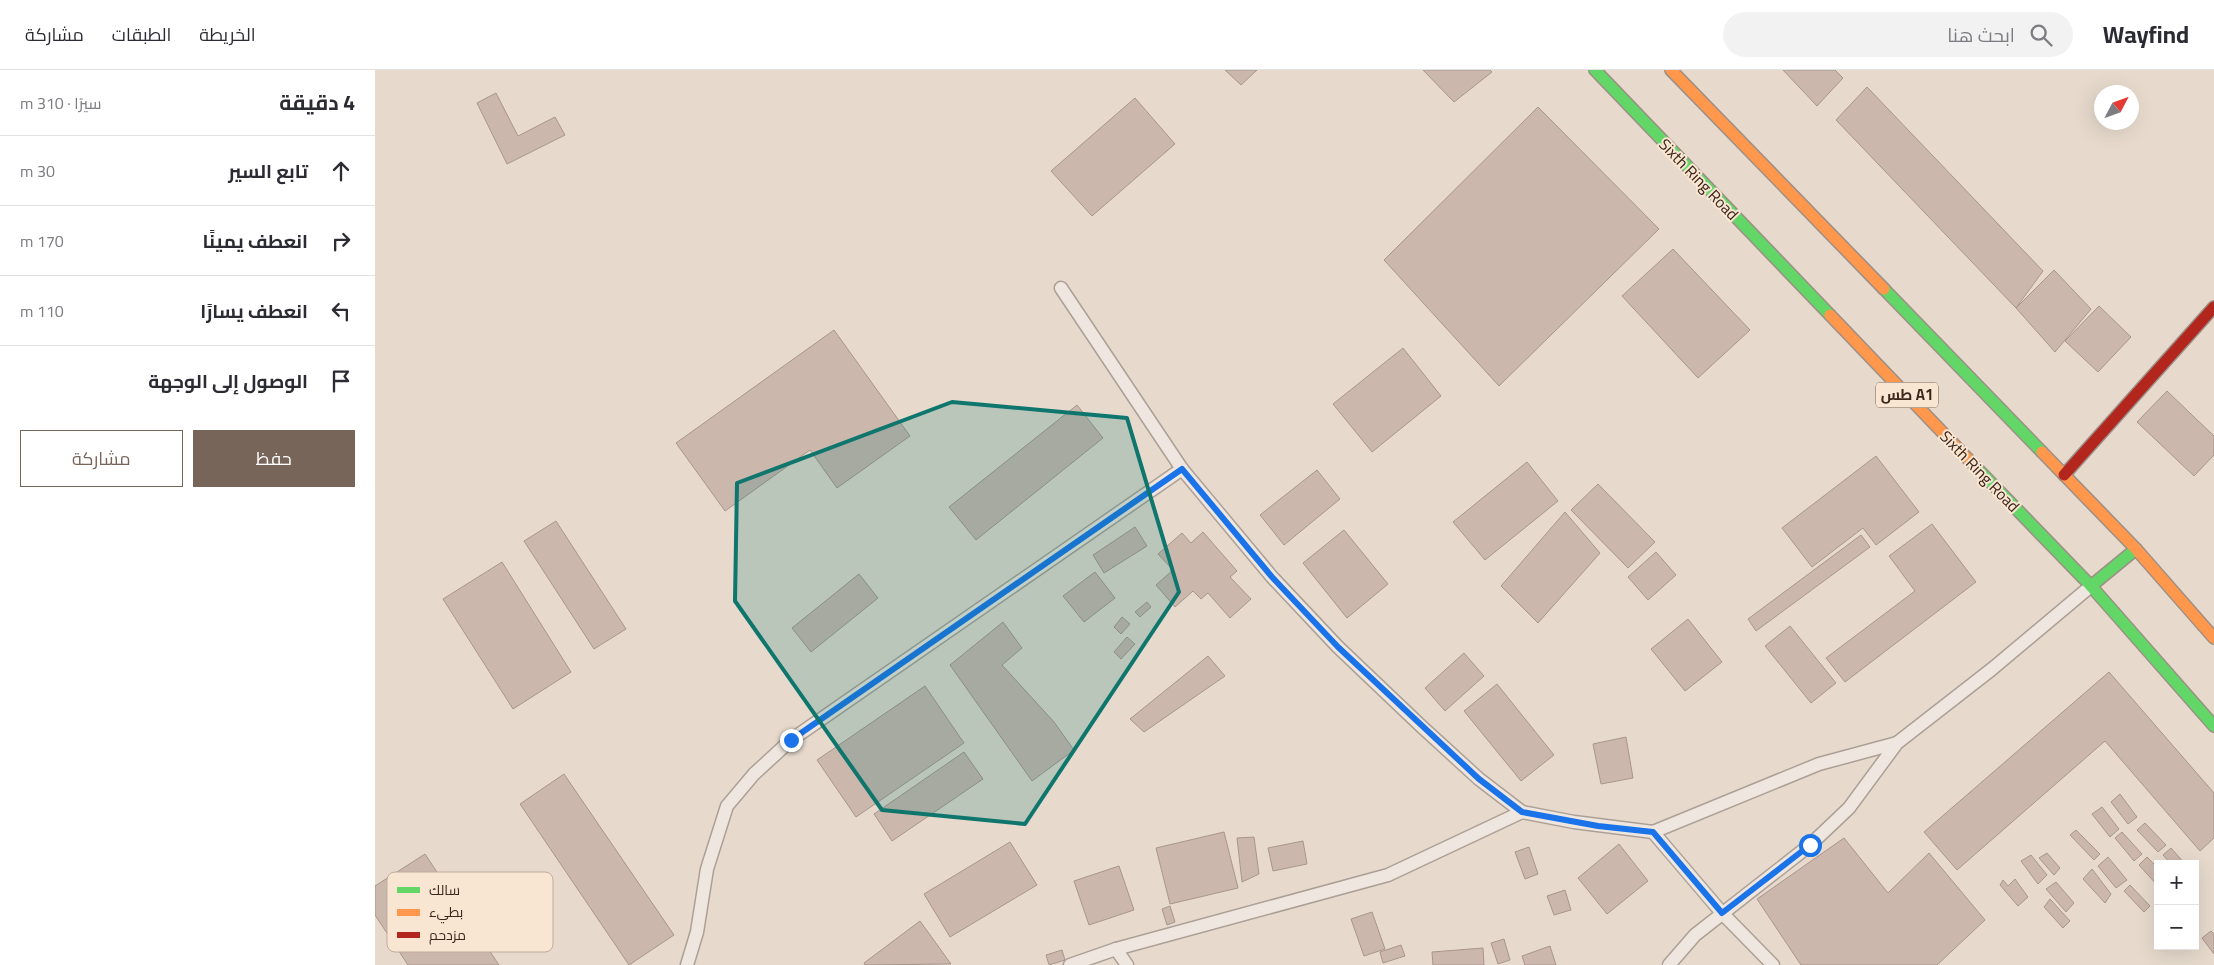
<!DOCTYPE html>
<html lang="ar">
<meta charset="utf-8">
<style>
body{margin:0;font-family:Georgia,Cairo,serif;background:#f2f2f3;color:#2b2b33;direction:rtl}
.controls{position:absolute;right:15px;bottom:15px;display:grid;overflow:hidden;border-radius:0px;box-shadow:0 5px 20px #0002}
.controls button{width:45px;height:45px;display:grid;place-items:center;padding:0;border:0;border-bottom:1px solid #e1e1e2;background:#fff;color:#2b2b33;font:25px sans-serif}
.compass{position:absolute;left:1719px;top:15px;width:45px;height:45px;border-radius:50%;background:#fff;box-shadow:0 5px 20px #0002;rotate:49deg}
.stop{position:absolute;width:15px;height:15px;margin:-11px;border:4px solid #1a73e8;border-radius:50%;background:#fff}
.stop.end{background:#1a73e8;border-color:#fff;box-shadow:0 1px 5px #0008}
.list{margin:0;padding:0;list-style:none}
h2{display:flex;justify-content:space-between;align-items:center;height:65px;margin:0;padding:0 20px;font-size:21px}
h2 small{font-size:16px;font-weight:400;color:#7c7c81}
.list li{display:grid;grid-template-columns:32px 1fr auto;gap:15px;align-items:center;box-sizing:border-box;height:70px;padding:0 20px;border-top:1px solid #e1e1e2}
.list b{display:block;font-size:19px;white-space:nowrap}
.list em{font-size:16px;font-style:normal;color:#7c7c81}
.actions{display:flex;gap:10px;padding:15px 20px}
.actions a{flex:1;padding:11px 0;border:1px solid #78655a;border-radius:0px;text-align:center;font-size:18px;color:#78655a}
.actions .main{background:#78655a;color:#fff}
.icon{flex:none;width:28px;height:28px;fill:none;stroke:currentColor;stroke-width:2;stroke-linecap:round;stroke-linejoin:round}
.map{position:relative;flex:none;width:1839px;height:895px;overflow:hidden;direction:ltr}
header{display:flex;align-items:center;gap:30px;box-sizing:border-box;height:70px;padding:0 25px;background:#fff;border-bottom:1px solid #e1e1e2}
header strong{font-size:24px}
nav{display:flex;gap:28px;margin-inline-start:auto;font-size:18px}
.search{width:350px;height:45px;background:#f2f2f3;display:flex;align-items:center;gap:12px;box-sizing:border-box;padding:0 18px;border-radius:28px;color:#7c7c81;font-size:19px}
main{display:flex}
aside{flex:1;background:#fff}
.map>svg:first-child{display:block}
.building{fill:#ccb7ad;stroke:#a8958c}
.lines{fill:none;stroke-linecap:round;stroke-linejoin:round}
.lane-casing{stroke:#aca096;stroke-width:15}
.fast-casing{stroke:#9c8f86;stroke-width:14}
.slow-casing{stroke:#9c8f86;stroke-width:14}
.jam-casing{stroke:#9c8f86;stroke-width:14}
.lane{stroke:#efe7df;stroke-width:12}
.fast{stroke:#63d668;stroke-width:11}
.slow{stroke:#ff974d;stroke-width:11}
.jam{stroke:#b3261e;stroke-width:11}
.route{stroke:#1a73e8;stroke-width:6}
.marked{fill:#0f766e;fill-opacity:0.2;stroke:#0f766e;stroke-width:4;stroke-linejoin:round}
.labels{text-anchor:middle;stroke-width:4;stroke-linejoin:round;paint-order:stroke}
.shield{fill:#f9e6d2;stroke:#756053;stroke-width:1}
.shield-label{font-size:15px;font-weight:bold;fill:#3d261c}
.street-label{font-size:16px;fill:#3d261c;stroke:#f9e6d2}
.key{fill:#f9e6d2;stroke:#c1ac9b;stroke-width:1}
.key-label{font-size:14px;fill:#3d261c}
</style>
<header>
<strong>Wayfind</strong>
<div class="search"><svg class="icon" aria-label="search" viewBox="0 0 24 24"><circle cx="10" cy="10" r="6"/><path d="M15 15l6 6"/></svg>ابحث هنا</div>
<nav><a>الخريطة</a><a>الطبقات</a><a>مشاركة</a></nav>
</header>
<main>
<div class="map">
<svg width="1839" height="895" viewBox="0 0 1839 895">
<rect width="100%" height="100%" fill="#e7dacd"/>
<g class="building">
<polygon points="850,0 882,0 866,15"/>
<polygon points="1048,0 1115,0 1117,2 1079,32"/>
<polygon points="1408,0 1460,0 1468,8 1442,36"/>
<polygon points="1492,17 1668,201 1641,238 1461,50"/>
<polygon points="121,23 143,66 180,47 190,65 132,94 102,33"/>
<polygon points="760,28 800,74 717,146 676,101"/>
<polygon points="1163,37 1284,159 1124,316 1009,190"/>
<polygon points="1298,179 1375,260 1323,308 1247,226"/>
<polygon points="1679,200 1716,239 1680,282 1641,238"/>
<polygon points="1724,236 1756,267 1723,302 1690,271"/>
<polygon points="459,260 535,366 462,418 435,380 350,441 301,373"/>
<polygon points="1028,278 1066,326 997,382 958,334"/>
<polygon points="1792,321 1839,366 1839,385 1819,406 1762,352"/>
<polygon points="702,335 728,368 601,470 574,437"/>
<polygon points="1501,386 1544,442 1501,475 1488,458 1437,497 1407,458"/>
<polygon points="1152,392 1183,431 1110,490 1078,452"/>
<polygon points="942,400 965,429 909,475 885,445"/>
<polygon points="1223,414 1280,472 1253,498 1196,440"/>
<polygon points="1190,442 1225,483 1163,553 1126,516"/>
<polygon points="181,451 251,559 219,579 149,471"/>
<polygon points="1557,454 1601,512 1470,612 1451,588 1540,521 1514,486"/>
<polygon points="760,457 772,476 729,503 718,485"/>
<polygon points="969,460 1013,514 972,548 928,493"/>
<polygon points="828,462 862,501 855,507 876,529 855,548 833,523 826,529 818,521 800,537 781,515 798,500 783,484 807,463 816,473"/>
<polygon points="1486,465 1495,477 1381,561 1373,549"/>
<polygon points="1281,482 1301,505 1273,530 1253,507"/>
<polygon points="127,492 196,602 138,639 68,529"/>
<polygon points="720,502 740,528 709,552 688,526"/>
<polygon points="484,504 503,528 436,582 417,558"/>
<polygon points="772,532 776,537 765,547 760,542"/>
<polygon points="747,547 755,554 746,564 739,557"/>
<polygon points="1313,549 1347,592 1310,621 1276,579"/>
<polygon points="628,552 647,578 627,595 679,652 699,680 657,711 575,595"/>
<polygon points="1415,556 1461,613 1436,633 1390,576"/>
<polygon points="752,567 760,574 746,589 739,582"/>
<polygon points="1089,583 1109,606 1070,641 1050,618"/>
<polygon points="833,586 850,606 769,662 755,649"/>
<polygon points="1734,602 1839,723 1839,768 1825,781 1730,671 1582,800 1549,762"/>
<polygon points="1122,614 1179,685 1146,711 1089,641"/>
<polygon points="550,616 589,673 481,747 442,690"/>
<polygon points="1251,667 1258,708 1226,714 1218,674"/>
<polygon points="589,682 608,709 517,771 499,744"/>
<polygon points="189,704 299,865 254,895 145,734"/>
<polygon points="1745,724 1762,747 1753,754 1736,732"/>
<polygon points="1727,737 1744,759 1735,767 1717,744"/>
<polygon points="1770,753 1791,775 1783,782 1762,760"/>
<polygon points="1701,760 1725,784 1719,790 1695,765"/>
<polygon points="849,762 863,818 795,834 781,778"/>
<polygon points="1747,762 1767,784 1759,791 1740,768"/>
<polygon points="879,767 884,804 867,812 862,768"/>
<polygon points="1469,768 1513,823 1554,783 1610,850 1562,895 1426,895 1382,829"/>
<polygon points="928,771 932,794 898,801 893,778"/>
<polygon points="635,772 662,815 575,867 549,824"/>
<polygon points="1244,774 1273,811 1232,844 1203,808"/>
<polygon points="1154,777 1163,804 1150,809 1140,782"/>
<polygon points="1796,778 1810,794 1796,794 1788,785"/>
<polygon points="1672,783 1685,798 1679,805 1664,788"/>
<polygon points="50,784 124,895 33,895 0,845 0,816"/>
<polygon points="1656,785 1672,805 1663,814 1646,791"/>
<polygon points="1733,787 1752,810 1741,818 1723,796"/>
<polygon points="1772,787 1783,798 1783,816 1764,795"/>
<polygon points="744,796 759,840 714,855 699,811"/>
<polygon points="1717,799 1736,824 1730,833 1708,809"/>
<polygon points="1640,809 1653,827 1643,836 1625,815 1628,810 1633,816"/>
<polygon points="1681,812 1699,833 1691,842 1671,819"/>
<polygon points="1755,815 1775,836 1769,842 1749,821"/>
<polygon points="1190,820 1196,840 1179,845 1172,826"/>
<polygon points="1675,829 1695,851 1688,858 1669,837"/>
<polygon points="795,836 800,852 792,855 787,839"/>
<polygon points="997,842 1010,879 989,886 976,849"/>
<polygon points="545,851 576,894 490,895 489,893"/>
<polygon points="1836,861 1839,864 1839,884 1827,868"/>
<polygon points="1129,869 1135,890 1123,894 1116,873"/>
<polygon points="1026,875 1030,886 1008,893 1005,882"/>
<polygon points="1175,876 1181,895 1150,895 1147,886"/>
<polygon points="1108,878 1109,895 1058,895 1057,882"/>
<polygon points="687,880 690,890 674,895 671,885"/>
</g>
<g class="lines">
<g class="lane-casing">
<g id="lane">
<polyline points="686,218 807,399 897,507 963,577 1046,656 1104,709 1147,742 1199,752 1278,762 1444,694 1522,673"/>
<polyline points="1278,762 1347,843 1398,895"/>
<polyline points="741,879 752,895"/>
<polyline points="312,895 322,862 332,799 352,736 379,704 416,670 807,399"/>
<polyline points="695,895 741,879 1013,805 1147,742"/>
<polyline points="1294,895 1320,865 1435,775 1474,738 1522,673 1617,599 1716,516"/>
</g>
</g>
<g class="fast-casing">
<g id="fast">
<polyline points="1220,0 1455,245"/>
<polyline points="1509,219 1667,382"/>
<polyline points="1593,389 1716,516 1839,656"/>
<polyline points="1716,516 1761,479"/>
</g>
</g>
<g class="slow-casing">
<g id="slow">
<polyline points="1296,0 1509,219"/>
<polyline points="1455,245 1593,389"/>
<polyline points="1667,382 1761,479 1839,568"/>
</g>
</g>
<g class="jam-casing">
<polyline id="jam" points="1689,405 1839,237"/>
</g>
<use href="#lane" class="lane"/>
<use href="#fast" class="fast"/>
<use href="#slow" class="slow"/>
<use href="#jam" class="jam"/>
</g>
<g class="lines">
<polyline class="route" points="416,670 807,399 897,507 963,577 1104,709 1147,742 1223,756 1278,762 1347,843 1435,775"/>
</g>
<path class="marked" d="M577,332L752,348L804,522L650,754L507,740L360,531L362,413Z"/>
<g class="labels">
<rect class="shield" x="1501" y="312.5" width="62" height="25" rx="4"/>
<g class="shield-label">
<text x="1532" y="330">طس A1</text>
</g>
<g class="street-label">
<text transform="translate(1324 109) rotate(46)" y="6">Sixth Ring Road</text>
<text transform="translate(1605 401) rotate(46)" y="6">Sixth Ring Road</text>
</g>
</g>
<rect x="12" y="802" width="166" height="80" rx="8" class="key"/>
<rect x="22" y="817" width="23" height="6" fill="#63d668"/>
<rect x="22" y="839" width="23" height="7" fill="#ff974d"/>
<rect x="22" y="862" width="23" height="6" fill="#b3261e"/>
<g class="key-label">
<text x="54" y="825">سالك</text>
<text x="54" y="847">بطيء</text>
<text x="54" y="870">مزدحم</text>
</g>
</svg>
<div class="controls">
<button>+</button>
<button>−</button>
</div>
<svg class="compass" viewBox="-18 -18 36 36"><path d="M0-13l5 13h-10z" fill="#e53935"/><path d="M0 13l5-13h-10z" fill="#7c7c81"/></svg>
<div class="stop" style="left:1435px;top:775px"></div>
<div class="stop end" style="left:416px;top:670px"></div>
</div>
<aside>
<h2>4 دقيقة<small>سيرًا · 310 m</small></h2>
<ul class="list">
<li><svg class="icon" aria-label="ahead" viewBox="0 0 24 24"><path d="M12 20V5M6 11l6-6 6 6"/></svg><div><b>تابع السير</b></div><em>30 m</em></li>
<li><svg class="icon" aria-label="right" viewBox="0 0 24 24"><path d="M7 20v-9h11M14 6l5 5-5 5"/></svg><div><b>انعطف يمينًا</b></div><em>170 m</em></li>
<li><svg class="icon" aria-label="left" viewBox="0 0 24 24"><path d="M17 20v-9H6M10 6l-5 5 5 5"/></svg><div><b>انعطف يسارًا</b></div><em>110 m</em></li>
<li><svg class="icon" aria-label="arrive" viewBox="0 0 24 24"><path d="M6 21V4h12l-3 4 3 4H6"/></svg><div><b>الوصول إلى الوجهة</b></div></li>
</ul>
<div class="actions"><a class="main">حفظ</a><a>مشاركة</a></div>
</aside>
</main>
